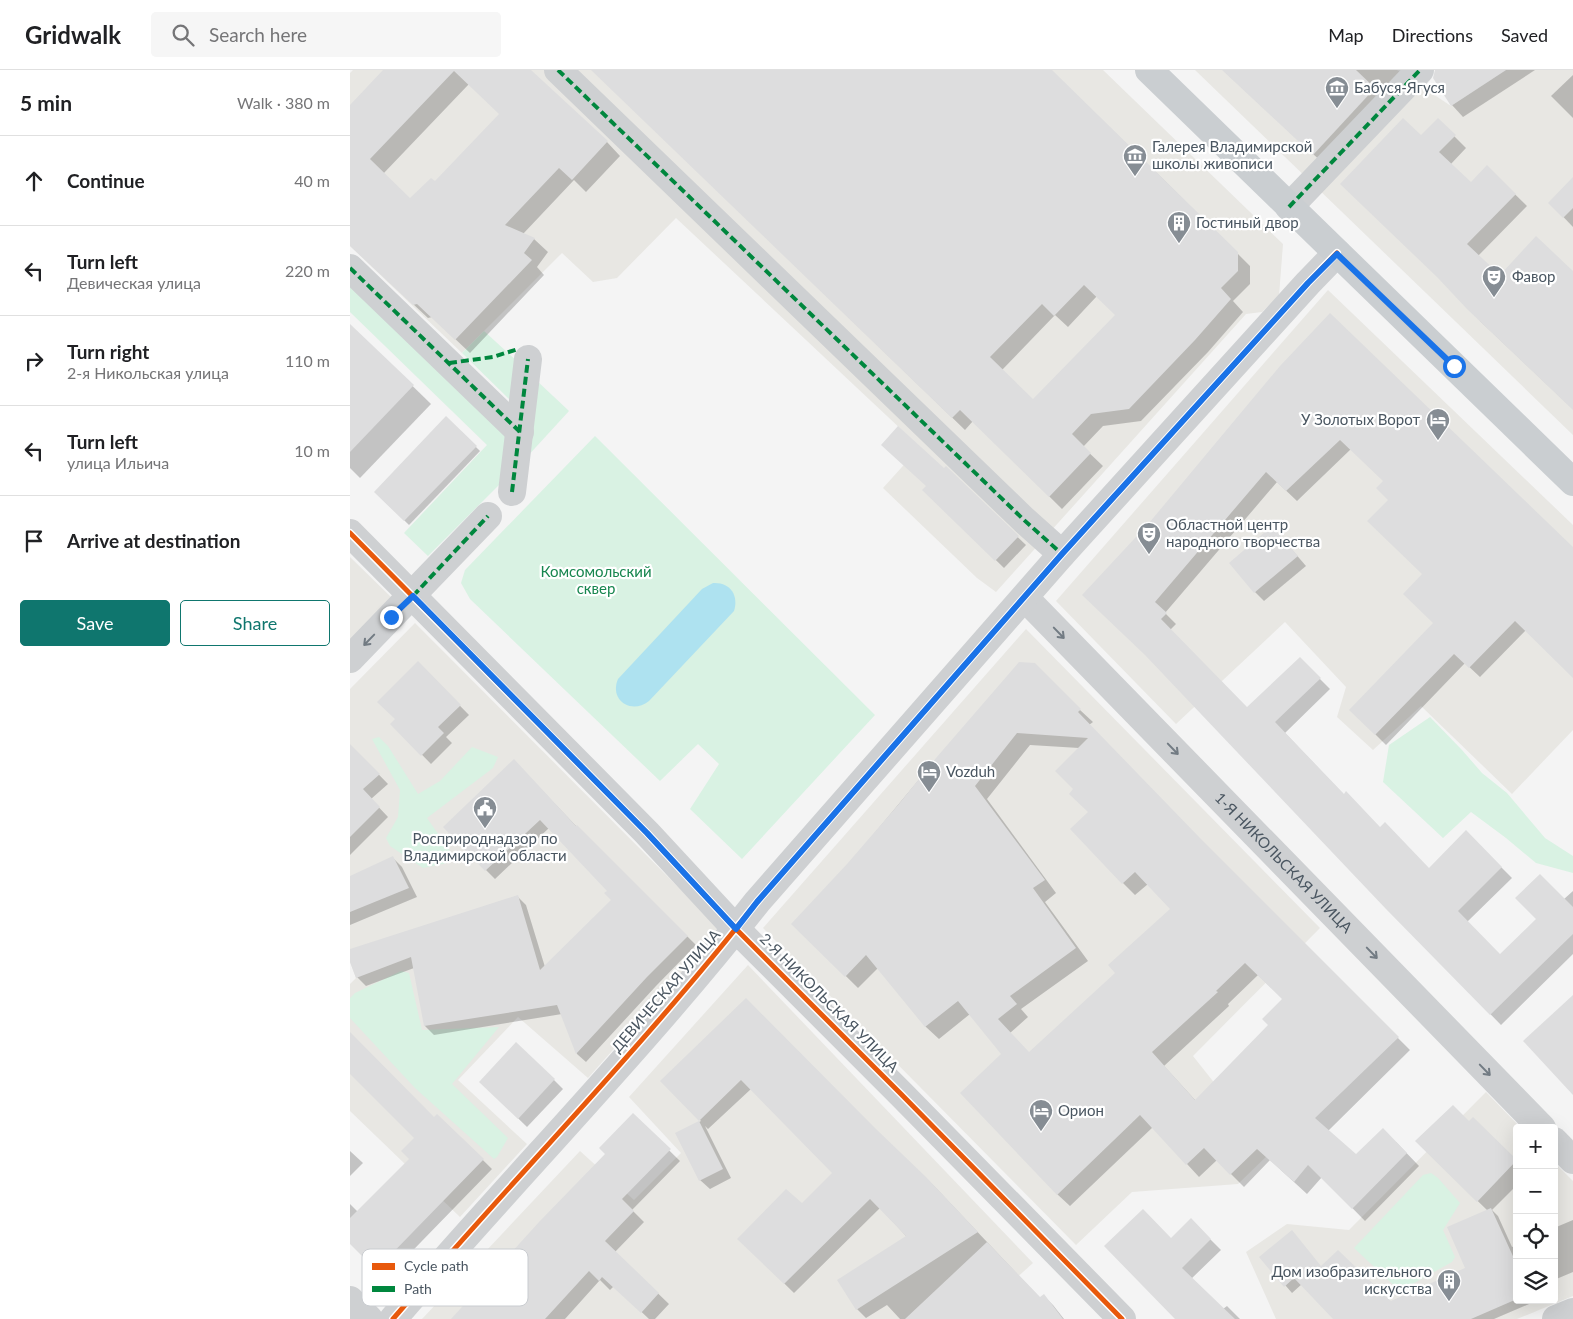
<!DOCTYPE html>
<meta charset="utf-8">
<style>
body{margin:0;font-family:Lato,sans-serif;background:#f6f6f6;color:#202124}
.controls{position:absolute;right:15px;bottom:15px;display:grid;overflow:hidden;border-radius:5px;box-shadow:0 5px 20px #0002}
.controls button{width:45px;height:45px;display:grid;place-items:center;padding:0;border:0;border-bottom:1px solid #e0e0e0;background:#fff;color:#202124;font:25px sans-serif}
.stop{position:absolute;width:15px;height:15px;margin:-11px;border:4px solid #1a73e8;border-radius:50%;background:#fff}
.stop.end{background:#1a73e8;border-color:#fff;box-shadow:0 1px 5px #0008}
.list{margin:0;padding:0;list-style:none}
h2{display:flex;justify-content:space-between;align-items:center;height:65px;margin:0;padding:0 20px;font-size:21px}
h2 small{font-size:16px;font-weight:400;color:#757577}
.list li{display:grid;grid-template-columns:32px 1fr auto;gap:15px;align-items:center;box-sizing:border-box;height:90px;padding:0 20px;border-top:1px solid #e0e0e0}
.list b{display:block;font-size:19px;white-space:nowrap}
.list p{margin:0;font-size:16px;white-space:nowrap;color:#757577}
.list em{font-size:16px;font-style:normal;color:#757577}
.actions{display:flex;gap:10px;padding:15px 20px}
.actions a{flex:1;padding:11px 0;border:1px solid #0f766e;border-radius:5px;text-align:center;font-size:18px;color:#0f766e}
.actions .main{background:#0f766e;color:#fff}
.icon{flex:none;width:28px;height:28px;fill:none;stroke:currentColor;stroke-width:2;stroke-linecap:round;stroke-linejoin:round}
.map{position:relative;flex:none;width:1223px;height:1249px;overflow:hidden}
header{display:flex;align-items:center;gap:30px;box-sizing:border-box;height:70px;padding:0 25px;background:#fff;border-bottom:1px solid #e0e0e0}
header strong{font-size:24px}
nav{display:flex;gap:28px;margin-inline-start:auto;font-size:18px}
.search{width:350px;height:45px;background:#f6f6f6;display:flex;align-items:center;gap:12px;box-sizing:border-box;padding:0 18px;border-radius:5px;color:#757577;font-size:19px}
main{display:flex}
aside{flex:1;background:#fff}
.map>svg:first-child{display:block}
.commercial{fill:#e8e7e3}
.green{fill:#d9f2e3}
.water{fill:#aee2f0}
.shadow{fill:#0003;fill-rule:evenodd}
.building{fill:#ddddde;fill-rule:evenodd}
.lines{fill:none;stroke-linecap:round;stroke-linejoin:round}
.minor{stroke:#ced0d2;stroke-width:28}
.major{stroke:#caced1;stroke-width:28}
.quiet{stroke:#00873e;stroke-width:4;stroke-dasharray:8 4;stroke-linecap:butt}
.cycleway-casing{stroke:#fff;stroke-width:8}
.cycleway{stroke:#e8590c;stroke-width:5}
.oneway{stroke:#727b83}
.route{stroke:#1a73e8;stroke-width:6}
.labels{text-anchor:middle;stroke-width:4.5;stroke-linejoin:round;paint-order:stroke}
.poi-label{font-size:15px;fill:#4a5661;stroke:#fff;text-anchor:start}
.park-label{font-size:15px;fill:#17864f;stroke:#fff}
.street-label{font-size:15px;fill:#4a5661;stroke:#fff}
.key{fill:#fff;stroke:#c9ccd0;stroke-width:1}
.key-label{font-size:14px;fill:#4a5661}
</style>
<header>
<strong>Gridwalk</strong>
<div class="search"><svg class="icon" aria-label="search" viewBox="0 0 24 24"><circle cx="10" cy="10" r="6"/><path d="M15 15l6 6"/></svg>Search here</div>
<nav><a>Map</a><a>Directions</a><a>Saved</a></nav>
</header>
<main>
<aside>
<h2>5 min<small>Walk · 380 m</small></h2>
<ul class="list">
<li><svg class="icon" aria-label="ahead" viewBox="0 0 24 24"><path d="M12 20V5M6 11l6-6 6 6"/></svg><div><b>Continue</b></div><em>40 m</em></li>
<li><svg class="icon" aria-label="left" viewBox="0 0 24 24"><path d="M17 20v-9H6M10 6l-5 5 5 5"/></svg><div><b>Turn left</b><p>Девическая улица</p></div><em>220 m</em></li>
<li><svg class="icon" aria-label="right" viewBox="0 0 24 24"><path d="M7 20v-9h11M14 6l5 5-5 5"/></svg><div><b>Turn right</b><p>2-я Никольская улица</p></div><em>110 m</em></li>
<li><svg class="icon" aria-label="left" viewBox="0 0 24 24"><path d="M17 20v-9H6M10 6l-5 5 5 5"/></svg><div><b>Turn left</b><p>улица Ильича</p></div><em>10 m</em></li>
<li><svg class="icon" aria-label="arrive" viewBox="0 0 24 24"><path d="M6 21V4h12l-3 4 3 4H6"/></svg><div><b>Arrive at destination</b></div></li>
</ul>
<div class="actions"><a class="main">Save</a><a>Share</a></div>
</aside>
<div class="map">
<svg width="1223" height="1249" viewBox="0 0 1223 1249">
<rect width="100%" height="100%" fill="#f4f4f4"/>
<g class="commercial">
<polygon points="3,0 753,0 933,174 929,226 912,242 896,244 646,522 627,508 533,418 570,377 326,148 267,208 243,212 212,183 112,283 0,176 0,3"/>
<polygon points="845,0 1047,0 1101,36 1156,0 1223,0 1223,365"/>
<polygon points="978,220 1223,455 1223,660 1162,724 1071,636 1023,680 987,647 996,617 935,552 826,654 706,531"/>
<polygon points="0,487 42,528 0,571"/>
<polygon points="65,553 370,859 238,1008 168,947 108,1010 177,1074 110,1147 0,1041 0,914 6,908 0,892 0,619"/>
<polygon points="676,559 970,858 843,986 920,1083 888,1114 782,1122 726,1175 413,858"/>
<polygon points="398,895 683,1193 621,1249 72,1249 230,1081 284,1130 331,1083 279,1027"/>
<polygon points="1136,1022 1171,1058 1167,1058 1167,1230 1204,1230 1204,1092 1223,1111 1223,1226 1167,1249 926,1249 896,1182 937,1154 999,1160"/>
</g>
<g class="green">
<polygon points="0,208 159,362 149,415 78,486 54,463 137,375 0,242"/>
<polygon points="134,261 168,292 163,333 112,283"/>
<polygon points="186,310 219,341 175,389"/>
<polygon points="245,366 525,645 392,789 340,739 369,694 348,674 310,711 120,529 111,513 115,500"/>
<polygon points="1080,647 1112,680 1132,703 1157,723 1195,768 1223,786 1223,803 1186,793 1156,768 1121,742 1093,768 1033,712 1039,675"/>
<polygon points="29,667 38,676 68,724 90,711 122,677 148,687 143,698 77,748 100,781 97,793 73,798 40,776 36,768 48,747 50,720 22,669"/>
<polygon points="51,901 59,903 72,960 149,957 102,1014 158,1068 147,1087 144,1089 65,1018 0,948 0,928 5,923"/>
<polygon points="1081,1103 1088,1108 1110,1133 1093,1160 1105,1187 1102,1192 1050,1221 1004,1178 1073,1105"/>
</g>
<path class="water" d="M363,513C380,512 389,525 384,541L299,631C281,645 259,630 268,609L352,519Z"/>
<g class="shadow">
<path d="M35,0H169L257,72L270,86L236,122L224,110L173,164L184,169L198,182L187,197L194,205L120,283L82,247L78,248L0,175V37ZM119,14L151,44L85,113L60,130L33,104Z"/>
<path d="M243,0H700L815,111L900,196V214L883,231L893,242L858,282L791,351L753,356L733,377L753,396L712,439L623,351L615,360ZM747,226L767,245L683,331L652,300L705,245L718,257Z"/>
<polygon points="873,0 1069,0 977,97"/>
<polygon points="1086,0 1185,0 1113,47 1102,35"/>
<polygon points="1223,5 1223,48 1201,26"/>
<polygon points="1088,50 1116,78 1100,95 1121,114 1137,97 1177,136 1128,186 1150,206 1186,168 1223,203 1223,339 1130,251 1071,67"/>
<polygon points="1223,109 1223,157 1200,133"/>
<polygon points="980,245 1223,479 1223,606 1176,560 1130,607 1115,593 1036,675 1001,640 1085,553 1074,504 1040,430 1035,412 1001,379 947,431 927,412 815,543 826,554 820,560 897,639 960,599 980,619 935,663 994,725 1030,758 1079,799 1116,762 1162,808 1117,852 1150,886 1223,821 1223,884 1151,955 1037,838 802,590 800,454"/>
<polygon points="0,255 81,334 10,408 0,398"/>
<polygon points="96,348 130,381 59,455 25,422"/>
<polygon points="596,398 676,475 654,498 574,420"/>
<polygon points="931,467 956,496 914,531 905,522"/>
<polygon points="68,593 119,645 96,667 102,673 81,694 42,654 46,649"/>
<path d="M730,640L743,652L739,655L861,782L1060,980L978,1061L1006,1086L1046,1072L1069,1096L1015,1151L972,1107L957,1124L920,1090L894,1117L867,1090L849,1107L803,1057L720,1136L707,1124L653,984L620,944L589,969L576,957L528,898L508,918L443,854L498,795L587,688ZM680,675L729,678L725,719L740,742L773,813L785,825L798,814L821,839L767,903L679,983L660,963L678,947L671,939L738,891L695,832L706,823L637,729ZM908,905L933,929L920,955L846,1031L814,996L879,936L878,934Z"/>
<polygon points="0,675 38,714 21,729 38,747 0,785"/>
<polygon points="164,691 227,757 346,875 306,916 236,992 227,984 212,944 84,965 75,956 64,898 16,916 7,907 0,889 0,880 167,826 176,835 195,897 263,830 259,821 199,758 145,809 136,800"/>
<polygon points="43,788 52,797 67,827 0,855 0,808"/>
<polygon points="396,929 527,1062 585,1117 690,1228 694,1226 703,1235 714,1249 550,1249 537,1235 516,1248 507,1239 557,1167 530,1138 444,1223 389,1169 452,1135 483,1103 401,1019 358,1059 355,1056 381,1108 360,1119 350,1110 327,1063 351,1051 312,1011"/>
<polygon points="0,964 84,1049 87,1045 142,1099 36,1208 0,1172 0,1134 8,1142 61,1089 65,1068 0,1002"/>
<polygon points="204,1010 213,1019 177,1057 131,1012"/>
<polygon points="283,1045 330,1091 282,1140 294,1152 265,1182 319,1234 305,1249 299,1249 264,1216 260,1220 250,1210 215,1249 103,1249 256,1084"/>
<polygon points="1123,1049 1167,1091 1167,1115 1142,1140 1148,1146 1162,1177 1167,1175 1167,1230 1186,1231 1144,1249 984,1249 952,1214 942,1223 911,1187 971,1197 1040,1232 1117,1199 1138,1141 1066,1071 1119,1053"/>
<polygon points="0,1081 13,1093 0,1106"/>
<polygon points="841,1150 871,1180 841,1209 873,1239 877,1236 890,1249 828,1249 821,1170"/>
<polygon points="1223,1150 1223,1202 1204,1210 1204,1158"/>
</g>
<g class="building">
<path d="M33,0H181L258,71L222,110L209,98L155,155L185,168L174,183L182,190L105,270L67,234L63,235L0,176V35ZM104,1L149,44L85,111L81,108L60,128L20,89Z"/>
<path d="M241,0H702L888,182V201L871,218L881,229L845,270L779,339L741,344L722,364L741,383L699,427L610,340L602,348ZM734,215L765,245L683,329L640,287L692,234L704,246Z"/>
<polygon points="872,0 1006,0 1025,18 963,85"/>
<polygon points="1085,0 1156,0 1101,36 1083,8"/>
<polygon points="1053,48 1071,65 1088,48 1106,65 1089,82 1121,112 1137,95 1166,124 1117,174 1150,205 1186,166 1223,201 1223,340 1117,239 1087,207 990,114"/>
<polygon points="1223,107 1223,138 1213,148 1198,133"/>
<polygon points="980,243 1223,477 1223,608 1165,551 1119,598 1104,584 1025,665 999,640 1083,553 1053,524 1072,504 1017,451 1038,430 1026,418 1033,411 990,370 936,421 916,402 805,532 817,543 811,549 897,637 950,587 971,608 925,652 994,724 996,721 1030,757 1035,752 1079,798 1116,760 1152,797 1108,841 1150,884 1186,849 1165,828 1190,804 1223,837 1223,864 1140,945 1036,839 795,585 732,525 799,453 930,296"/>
<polygon points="0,254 64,315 0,382"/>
<polygon points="96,346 127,376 54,451 24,422"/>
<polygon points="548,356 594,398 596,396 669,466 645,491 572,420 576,416 531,375"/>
<polygon points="922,456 948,486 904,523 879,493"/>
<polygon points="68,591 111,635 88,657 94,663 71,686 40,654 45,649 27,632"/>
<path d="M669,592L685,593L731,639L728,642L850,768L1049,967L965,1048L1006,1084L1033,1058L1057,1083L1002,1139L958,1095L944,1112L907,1079L880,1105L854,1078L836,1095L790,1045L707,1125L610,1023L651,984L608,931L575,957L516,885L495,907L441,854L497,794L548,735L586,688ZM667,663L738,668L705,701L723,719L719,724L738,742L720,759L772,814L785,802L820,839L758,895L765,903L679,982L648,949L667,934L660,926L726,878L683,818L695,810L625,716ZM895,893L932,929L912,949L918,955L845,1030L802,982L868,922L866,921Z"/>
<polygon points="0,674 30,704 13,719 30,737 0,767"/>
<polygon points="164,689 226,756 227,755 338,866 297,907 226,984 207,935 74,956 61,887 6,908 0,892 0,879 168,825 190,900 261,830 254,823 257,821 190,750 135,801 93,757"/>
<polygon points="43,786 59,818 0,842 0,806"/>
<polygon points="1223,925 1223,1025 1173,971"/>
<polygon points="396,928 526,1059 576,1107 628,1162 506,1240 487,1210 556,1166 520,1129 434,1214 387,1169 436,1119 452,1133 482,1103 391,1010 349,1051 310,1011"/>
<polygon points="0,962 84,1047 87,1044 134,1089 26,1200 0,1174 0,1148 59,1089 51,1081 64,1068 0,1004"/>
<polygon points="166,972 205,1009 168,1049 129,1012"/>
<polygon points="1103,1035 1119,1051 1123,1047 1167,1090 1127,1132 1065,1071"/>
<polygon points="283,1043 321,1079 272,1129 284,1141 255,1171 309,1223 291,1243 252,1207 249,1211 239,1201 195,1249 101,1249 189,1152 255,1084 249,1078"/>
<polygon points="349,1051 373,1099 349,1111 325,1063"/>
<polygon points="1141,1138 1167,1195 1167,1229 1121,1249 983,1249 944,1208 934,1217 909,1187 942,1160 971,1196 988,1180 1041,1231 1115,1198 1097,1157"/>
<polygon points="793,1139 821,1168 841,1148 861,1169 832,1198 885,1249 825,1249 754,1176"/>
<polygon points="637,1172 690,1227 694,1224 713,1249 555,1249"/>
</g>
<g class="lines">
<g class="minor">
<polyline points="208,0 674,450 712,484"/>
<polyline points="939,137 1070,0"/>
<polyline points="0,198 170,362"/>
<polyline points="162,422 178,289"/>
<polyline points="0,463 297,763 386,859 551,1024 772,1249"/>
<path id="s1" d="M675,528L1192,1058"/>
<polyline points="0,589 138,446"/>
<polyline points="1204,1071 1223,1090"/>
<polyline points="0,1230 19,1249"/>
<path d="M43,1249C163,1109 293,977 407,832L712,484L958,213L987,183"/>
<polyline points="1206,1249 1223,1242"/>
</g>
<polyline class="major" points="799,0 1223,412"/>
<g class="quiet">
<polyline points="208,0 674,450 712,484"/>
<polyline points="939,137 1070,0"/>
<polyline points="0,198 170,362"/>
<polyline points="99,293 143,287 168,279"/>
<polyline points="162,422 178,289"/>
<polyline points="63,526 138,446"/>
</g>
<g class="cycleway-casing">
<g id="cycleway">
<polyline points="0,463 297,763 386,859 551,1024 772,1249"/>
<path d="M43,1249C163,1109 293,977 407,832L712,484L958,213L987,183"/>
</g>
</g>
<use href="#cycleway" class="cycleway"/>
</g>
<defs><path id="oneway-shaft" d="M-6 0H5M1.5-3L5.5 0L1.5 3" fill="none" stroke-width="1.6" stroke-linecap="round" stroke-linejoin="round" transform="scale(1.25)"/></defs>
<g class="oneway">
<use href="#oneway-shaft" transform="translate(709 563) rotate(46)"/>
<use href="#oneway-shaft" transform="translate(19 570) rotate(134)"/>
<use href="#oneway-shaft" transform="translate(823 679) rotate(46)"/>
<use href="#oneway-shaft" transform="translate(1022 883) rotate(46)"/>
<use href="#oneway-shaft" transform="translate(1135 1000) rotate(46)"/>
</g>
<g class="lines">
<polyline class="route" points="41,547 63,526 297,763 386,859 407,832 712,484 958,213 987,184 1104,296"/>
</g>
<defs>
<g id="museum-pin" transform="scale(1.25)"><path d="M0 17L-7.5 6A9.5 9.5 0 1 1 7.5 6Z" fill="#868d94" stroke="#fff"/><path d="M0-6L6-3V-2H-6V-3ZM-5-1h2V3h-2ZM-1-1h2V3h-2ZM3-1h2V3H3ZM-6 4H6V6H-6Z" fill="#fff"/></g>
<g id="building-pin" transform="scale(1.25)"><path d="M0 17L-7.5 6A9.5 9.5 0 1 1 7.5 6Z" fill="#868d94" stroke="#fff"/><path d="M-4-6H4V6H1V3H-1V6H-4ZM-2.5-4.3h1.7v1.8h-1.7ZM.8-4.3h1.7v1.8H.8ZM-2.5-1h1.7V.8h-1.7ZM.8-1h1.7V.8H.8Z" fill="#fff"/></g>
<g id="theatre-pin" transform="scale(1.25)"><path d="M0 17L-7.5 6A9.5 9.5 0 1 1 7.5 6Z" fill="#868d94" stroke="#fff"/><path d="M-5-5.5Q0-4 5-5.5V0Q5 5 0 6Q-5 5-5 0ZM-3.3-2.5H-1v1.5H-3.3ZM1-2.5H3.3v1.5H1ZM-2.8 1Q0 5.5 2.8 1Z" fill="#fff"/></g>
<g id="hotel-pin" transform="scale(1.25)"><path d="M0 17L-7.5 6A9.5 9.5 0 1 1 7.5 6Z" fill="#868d94" stroke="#fff"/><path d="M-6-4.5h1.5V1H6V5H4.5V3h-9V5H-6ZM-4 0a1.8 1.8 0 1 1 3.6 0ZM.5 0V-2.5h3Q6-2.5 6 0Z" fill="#fff"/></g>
<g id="civic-pin" transform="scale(1.25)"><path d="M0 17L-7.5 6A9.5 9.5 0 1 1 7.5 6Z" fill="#868d94" stroke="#fff"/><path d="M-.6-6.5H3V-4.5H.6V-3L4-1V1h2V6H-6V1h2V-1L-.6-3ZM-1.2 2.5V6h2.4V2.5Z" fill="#fff"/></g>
</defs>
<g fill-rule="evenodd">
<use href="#museum-pin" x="987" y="18"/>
<use href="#museum-pin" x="785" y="86"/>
<use href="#building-pin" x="829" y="153"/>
<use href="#theatre-pin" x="1144" y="207"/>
<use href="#hotel-pin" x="1088" y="350"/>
<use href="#theatre-pin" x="799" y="464"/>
<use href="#hotel-pin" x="579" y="702"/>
<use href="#civic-pin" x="135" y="738"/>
<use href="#hotel-pin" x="691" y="1041"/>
<use href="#building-pin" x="1099" y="1211"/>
</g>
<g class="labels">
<g class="poi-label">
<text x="1004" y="23">Бабуся-Ягуся</text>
<text x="802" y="82">Галерея Владимирской<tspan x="802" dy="17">школы живописи</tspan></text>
<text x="846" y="158">Гостиный двор</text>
<text x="1162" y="212">Фавор</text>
<text x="1070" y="355" text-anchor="end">У Золотых Ворот</text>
<text x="816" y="460">Областной центр<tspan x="816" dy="17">народного творчества</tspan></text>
<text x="596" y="707">Vozduh</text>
<text x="135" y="774" text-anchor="middle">Росприроднадзор по<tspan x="135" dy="17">Владимирской области</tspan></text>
<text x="708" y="1046">Орион</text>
<text x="1082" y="1207" text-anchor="end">Дом изобразительного<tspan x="1082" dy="17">искусства</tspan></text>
</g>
<g class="park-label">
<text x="246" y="507">Комсомольский<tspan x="246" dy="17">сквер</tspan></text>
</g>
<g class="street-label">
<text dy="5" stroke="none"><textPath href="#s1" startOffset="370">1-Я НИКОЛЬСКАЯ УЛИЦА</textPath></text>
<text transform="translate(316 921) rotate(-49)" y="5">ДЕВИЧЕСКАЯ УЛИЦА</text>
<text transform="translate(479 933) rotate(45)" y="5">2-Я НИКОЛЬСКАЯ УЛИЦА</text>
</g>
</g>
<rect x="12" y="1179" width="166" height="57" rx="8" class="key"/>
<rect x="22" y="1193" width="23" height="7" fill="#e8590c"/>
<rect x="22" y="1216" width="23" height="6" fill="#00873e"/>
<g class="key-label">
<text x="54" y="1201">Cycle path</text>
<text x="54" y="1224">Path</text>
</g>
</svg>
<div class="controls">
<button>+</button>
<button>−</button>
<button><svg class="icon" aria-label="locate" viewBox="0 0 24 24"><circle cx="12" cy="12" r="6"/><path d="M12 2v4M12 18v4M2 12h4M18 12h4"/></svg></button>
<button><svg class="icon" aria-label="layers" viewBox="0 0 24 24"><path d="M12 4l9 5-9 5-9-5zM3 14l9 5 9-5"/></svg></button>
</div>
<div class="stop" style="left:1104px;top:296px"></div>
<div class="stop end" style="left:41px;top:547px"></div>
</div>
</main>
